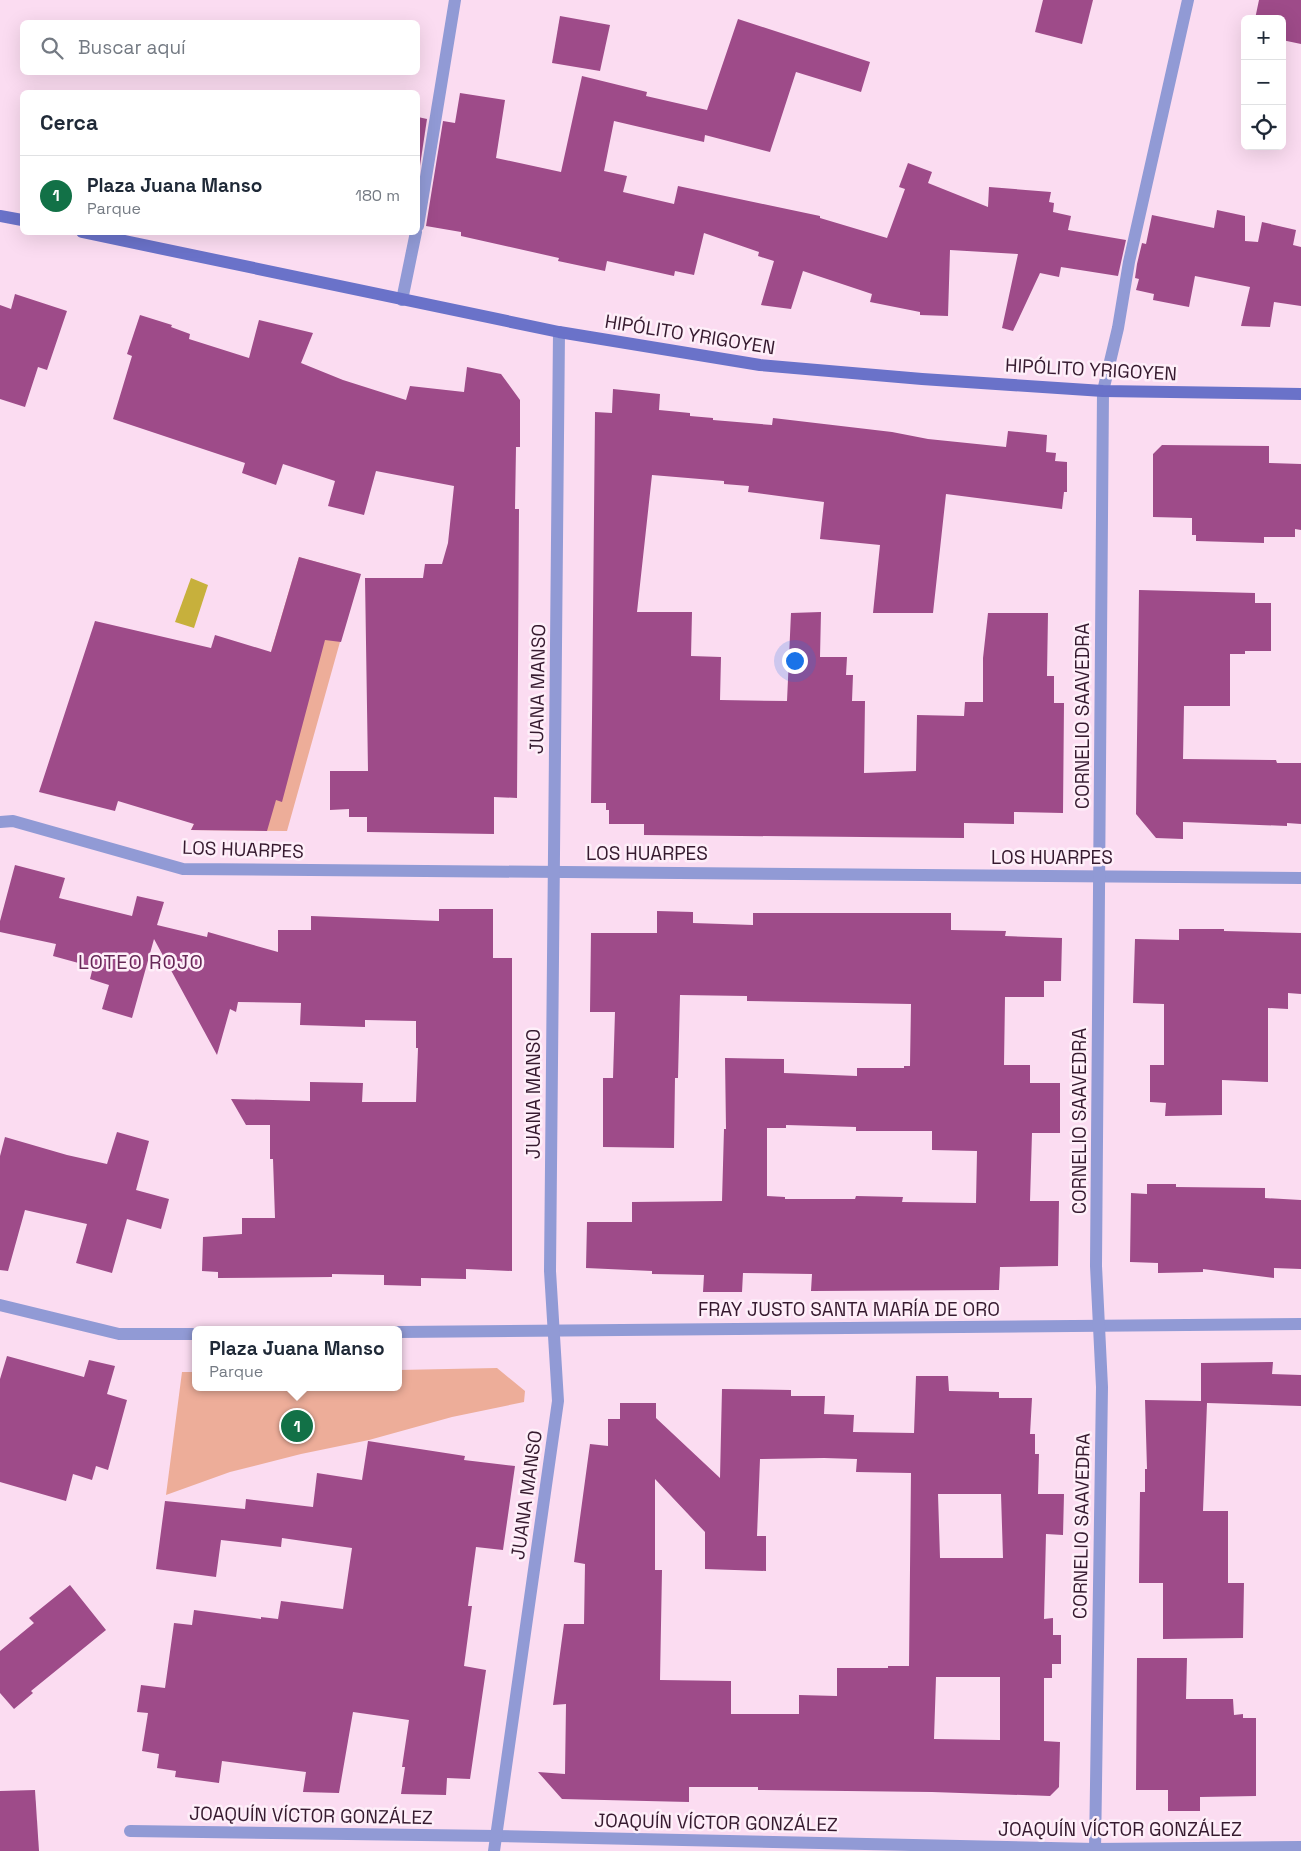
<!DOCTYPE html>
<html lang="es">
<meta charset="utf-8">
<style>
body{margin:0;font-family:"Space Grotesk",sans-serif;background:#f2f2f3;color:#1f2937}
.controls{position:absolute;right:15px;top:15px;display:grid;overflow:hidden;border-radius:8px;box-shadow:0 5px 20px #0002}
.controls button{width:45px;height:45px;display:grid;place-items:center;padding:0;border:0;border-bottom:1px solid #e0e1e3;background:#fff;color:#1f2937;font:25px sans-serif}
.you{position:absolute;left:794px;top:660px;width:18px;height:18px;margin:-12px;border:4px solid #fff;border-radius:50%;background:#1a73e8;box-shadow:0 0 0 8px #1a73e833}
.badge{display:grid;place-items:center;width:32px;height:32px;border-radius:50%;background:#127147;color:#fff;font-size:16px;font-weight:700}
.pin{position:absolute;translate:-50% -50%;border:2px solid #fff;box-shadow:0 1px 5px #0006}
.popup{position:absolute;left:192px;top:1326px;width:210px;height:65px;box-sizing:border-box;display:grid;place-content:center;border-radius:8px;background:#fff;filter:drop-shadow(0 1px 4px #0005);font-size:16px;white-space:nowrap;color:#747a83}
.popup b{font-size:19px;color:#1f2937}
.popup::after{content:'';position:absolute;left:50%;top:100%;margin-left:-10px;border:10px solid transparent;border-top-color:#fff}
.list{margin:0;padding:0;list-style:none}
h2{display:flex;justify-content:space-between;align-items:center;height:65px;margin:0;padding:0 20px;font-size:21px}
h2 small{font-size:16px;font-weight:400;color:#747a83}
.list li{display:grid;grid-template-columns:32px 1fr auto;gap:15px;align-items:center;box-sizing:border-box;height:80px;padding:0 20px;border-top:1px solid #e0e1e3}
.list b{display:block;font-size:19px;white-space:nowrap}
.list p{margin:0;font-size:16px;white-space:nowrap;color:#747a83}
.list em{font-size:16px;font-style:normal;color:#747a83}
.icon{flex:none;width:28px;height:28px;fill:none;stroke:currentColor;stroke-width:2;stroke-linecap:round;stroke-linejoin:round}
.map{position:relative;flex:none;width:1301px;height:1851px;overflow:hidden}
.search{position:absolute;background:#fff;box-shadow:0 5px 20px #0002;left:20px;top:20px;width:400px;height:55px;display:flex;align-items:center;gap:12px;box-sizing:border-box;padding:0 18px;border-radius:8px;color:#747a83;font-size:19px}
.panel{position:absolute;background:#fff;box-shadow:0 5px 20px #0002;left:20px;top:90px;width:400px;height:145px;border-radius:8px}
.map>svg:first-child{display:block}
.green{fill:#edad99}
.water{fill:#c7b03c}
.building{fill:#9e4b89;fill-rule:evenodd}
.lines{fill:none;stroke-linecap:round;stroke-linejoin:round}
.street{stroke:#919ad5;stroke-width:12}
.secondary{stroke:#6a72c9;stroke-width:12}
.labels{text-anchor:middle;stroke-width:5;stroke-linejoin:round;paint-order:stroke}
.street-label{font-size:19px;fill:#361a2f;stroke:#feeff9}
.neighbourhood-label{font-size:20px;letter-spacing:1px;fill:#662857;stroke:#feeff9}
</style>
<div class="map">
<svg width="1301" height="1851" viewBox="0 0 1301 1851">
<rect width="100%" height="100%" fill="#fbdcf1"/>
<g class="green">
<polygon points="299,557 359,574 287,831 191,830 194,824 229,794"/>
<polygon points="497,1368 525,1391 524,1402 452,1417 369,1440 301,1454 230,1472 166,1495 182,1372 196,1372 196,1387 398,1387 398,1370"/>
</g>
<polygon class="water" points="191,578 208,585 194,628 175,622"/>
<g class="building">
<polygon points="1043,0 1093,0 1082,44 1035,32"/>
<polygon points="1259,0 1301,0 1301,44 1282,40 1282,19 1255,19"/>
<polygon points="560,16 610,25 600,71 552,63"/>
<polygon points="738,19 870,62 861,92 796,72 770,152 705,135 704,142 614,121 604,171 627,176 623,192 674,204 678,186 820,216 820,218 887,238 905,189 899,187 908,163 932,172 928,183 988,207 989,187 1051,192 1049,202 1054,203 1053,212 1071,216 1068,230 1126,240 1118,276 1061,267 1059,277 1040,273 1013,331 1002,328 1018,254 950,250 948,316 920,315 920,312 870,302 872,294 803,271 791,309 761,305 774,261 758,256 759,252 704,233 694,275 675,271 674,276 607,261 605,271 558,261 559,258 461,236 461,232 426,226 443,121 455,123 460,93 505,100 496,158 561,172 582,76 647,92 646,96 707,110"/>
<polygon points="418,117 427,119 418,179"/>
<polygon points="1217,210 1245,216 1245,241 1258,242 1262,222 1296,230 1293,245 1301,247 1301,306 1274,302 1270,327 1241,326 1250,287 1195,276 1189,307 1153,300 1154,294 1136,290 1139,279 1135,278 1137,264 1142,243 1146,244 1152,215 1214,228"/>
<polygon points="15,294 67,311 47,370 38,367 25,407 0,399 0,305 11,309"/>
<polygon points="140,315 172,325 171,327 190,334 189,339 249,358 259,320 313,333 301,363 343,380 406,400 410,386 464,392 467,367 501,374 520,400 520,447 516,447 515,509 519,509 517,798 494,797 494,834 367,832 367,817 349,817 349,809 330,810 330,771 368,771 365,578 423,578 425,564 442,564 448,543 454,486 376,471 364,515 328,506 335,481 283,464 276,485 242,473 245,463 113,419 132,356 127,354"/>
<polygon points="613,389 660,394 659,410 690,413 690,416 713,418 713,420 772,425 773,418 892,432 928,439 1006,447 1008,431 1047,435 1046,452 1056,453 1055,461 1067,462 1067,492 1064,492 1062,509 946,494 933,613 873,613 880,545 820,539 824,502 748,492 749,486 724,484 724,481 652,475 637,612 692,612 691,656 721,657 720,700 787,701 791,613 821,612 820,657 847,657 846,675 853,675 852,701 865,701 864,773 916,771 917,715 964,716 965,702 983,702 983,658 988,613 1048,613 1047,676 1054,676 1054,703 1064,703 1063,813 1014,812 1014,824 964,823 964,838 644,835 644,824 609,824 609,810 606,810 606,803 591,803 592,719 595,412 612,413"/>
<polygon points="1162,445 1269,446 1269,463 1301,464 1301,530 1295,529 1295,537 1264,537 1264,543 1196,541 1196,535 1192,535 1192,518 1153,517 1153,454"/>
<polygon points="299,557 361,574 341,642 325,640 282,802 276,800 267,831 191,830 194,824 118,801 115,811 39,792 95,621 211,648 215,635 271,652"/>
<polygon points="1139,590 1255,593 1255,603 1271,603 1271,651 1245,651 1245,654 1230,654 1230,706 1184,706 1183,759 1276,760 1277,763 1301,763 1301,824 1287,823 1287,826 1183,822 1183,839 1156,838 1136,814"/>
<polygon points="15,865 65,878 59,898 132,916 137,896 164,902 157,925 207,937 208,932 278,952 278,930 311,930 311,916 439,921 439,909 493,909 493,958 512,958 512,1271 466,1269 466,1279 421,1278 421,1286 384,1285 384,1275 332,1274 332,1277 218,1278 218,1272 202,1271 203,1237 242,1234 242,1218 275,1218 273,1159 270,1159 270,1125 246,1125 231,1099 310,1101 310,1082 363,1083 362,1102 416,1102 418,1048 416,1048 416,1021 365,1020 365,1027 300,1025 301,1003 238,1002 236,1012 230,1009 217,1055 154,939 132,1018 102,1009 109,985 90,979 93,967 53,956 56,944 0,932 0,921"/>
<path d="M657,911L693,912V923L753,925V913H951V930L1006,931L1005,936L1062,938L1061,981H1044V997H1005L1004,1065H1030V1083H1060V1133H1032L1030,1201H1059L1058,1266L1000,1267L999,1290L811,1291L812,1274L743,1273L742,1292H703L704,1275L652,1274V1271L586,1268L587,1222H632V1202L722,1201L724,1129H726L725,1058L784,1059V1073L857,1076V1068H904V1066H910L911,1004L747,1001V996L680,995L678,1078H675L674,1148L603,1147V1078H613L615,1012H590L591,933H657ZM786,1125L856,1127V1131H932V1150L977,1151L976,1203L902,1202L903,1197L856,1196L855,1199H785V1197L767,1196V1128H786Z"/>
<polygon points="1179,929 1224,929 1224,931 1301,933 1301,994 1288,993 1288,1009 1268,1008 1268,1082 1222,1080 1222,1115 1165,1116 1166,1103 1150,1102 1150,1065 1164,1065 1164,1004 1133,1003 1135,939 1179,940"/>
<polygon points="117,1132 149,1141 136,1190 169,1199 161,1229 127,1219 112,1273 76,1263 87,1224 25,1210 8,1271 0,1270 0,1156 5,1137 67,1155 107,1164"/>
<polygon points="1147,1184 1176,1184 1176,1187 1265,1188 1265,1198 1301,1200 1301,1269 1274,1268 1274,1278 1203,1269 1203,1272 1158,1273 1158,1263 1130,1262 1131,1193 1147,1194"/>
<polygon points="7,1356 84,1377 89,1360 115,1366 107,1394 127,1400 108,1470 96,1466 92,1480 73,1474 66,1501 0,1482 0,1379"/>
<polygon points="1273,1362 1272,1374 1301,1375 1301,1406 1207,1403 1203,1511 1228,1511 1228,1583 1244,1583 1243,1638 1163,1639 1163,1583 1139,1583 1140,1492 1145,1492 1145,1469 1147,1469 1145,1400 1201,1401 1201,1363"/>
<path d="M916,1376H948L949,1391L999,1392V1398H1032L1030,1434H1035V1454H1039L1038,1494H1064L1063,1535L1046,1534L1044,1619L1053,1618V1635H1061V1664H1052V1678H1044V1741L1060,1742L1059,1787L1050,1796L932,1792L758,1790V1787H689V1802L562,1799L538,1772L565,1774L566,1704L553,1705L564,1624H584L585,1564L574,1562L590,1444L608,1446V1419H620V1403H656V1418L720,1478L722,1389L791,1390V1396H825L824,1414L854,1415L853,1432L914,1433ZM824,1458L857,1459L856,1472L911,1473L909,1666H888V1668H837V1696L799,1695V1714H731V1681L660,1680L662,1570H655V1479L705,1532V1569L766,1571V1536H757L760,1459ZM938,1494H1001L1003,1558H940ZM936,1677H1000V1740L934,1739Z"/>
<polygon points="368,1441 465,1456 464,1460 515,1466 503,1550 476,1547 468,1606 472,1606 464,1666 486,1670 470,1779 447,1778 446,1795 401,1794 405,1767 402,1767 409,1720 353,1712 339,1793 303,1792 306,1772 222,1761 219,1783 175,1777 176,1771 157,1768 159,1754 142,1751 148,1713 137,1712 141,1685 165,1688 174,1623 192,1625 194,1610 261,1619 261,1617 278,1619 281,1601 343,1609 352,1548 282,1538 281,1547 221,1540 216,1577 156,1569 165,1501 245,1509 246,1499 313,1507 317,1473 362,1480"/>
<polygon points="70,1585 106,1630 31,1691 33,1693 14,1709 0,1693 0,1651 34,1623 29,1618"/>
<polygon points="1137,1658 1187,1658 1186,1699 1233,1699 1234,1715 1243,1714 1243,1718 1256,1718 1256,1796 1200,1797 1200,1811 1168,1811 1168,1790 1136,1790"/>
<polygon points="35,1790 39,1851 0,1851 0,1791"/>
</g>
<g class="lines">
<g class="street">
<polyline points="418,226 455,0"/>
<polyline points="402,300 416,232"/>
<polyline points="0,822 13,821 183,869 1301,878"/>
<polyline points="0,1305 119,1334 196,1334"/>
<polyline points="398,1332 1301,1324"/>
<polyline points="130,1831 496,1836 1095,1849 1301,1847"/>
<polyline points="494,1851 558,1401 550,1271 559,332"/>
<polyline points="1095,1851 1102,1387 1096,1266 1103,391 1118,328 1129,262 1188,0"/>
</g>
<g class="secondary">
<polyline points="0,216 22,220"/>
<polyline points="82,232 559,332 760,365 922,379 1103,391 1301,394"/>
</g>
</g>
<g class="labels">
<g class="street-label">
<text transform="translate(690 334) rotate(9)" y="7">HIPÓLITO YRIGOYEN</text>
<text transform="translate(1091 369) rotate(3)" y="7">HIPÓLITO YRIGOYEN</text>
<text transform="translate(537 689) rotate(-89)" y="7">JUANA MANSO</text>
<text transform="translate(1082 716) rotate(-90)" y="7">CORNELIO SAAVEDRA</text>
<text transform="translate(243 849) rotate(2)" y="7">LOS HUARPES</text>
<text x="647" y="860">LOS HUARPES</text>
<text x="1052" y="864">LOS HUARPES</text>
<text transform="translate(533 1094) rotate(-90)" y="7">JUANA MANSO</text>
<text transform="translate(1079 1121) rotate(-90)" y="7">CORNELIO SAAVEDRA</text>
<text x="849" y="1316">FRAY JUSTO SANTA MARÍA DE ORO</text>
<text transform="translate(526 1495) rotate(-82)" y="7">JUANA MANSO</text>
<text transform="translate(1081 1526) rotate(-89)" y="7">CORNELIO SAAVEDRA</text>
<text transform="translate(311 1815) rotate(1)" y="7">JOAQUÍN VÍCTOR GONZÁLEZ</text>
<text transform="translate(716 1822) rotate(1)" y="7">JOAQUÍN VÍCTOR GONZÁLEZ</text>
<text x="1120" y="1836">JOAQUÍN VÍCTOR GONZÁLEZ</text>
</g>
<g class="neighbourhood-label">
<text x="141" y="969">LOTEO ROJO</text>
</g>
</g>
</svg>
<div class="controls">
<button>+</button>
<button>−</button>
<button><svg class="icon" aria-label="locate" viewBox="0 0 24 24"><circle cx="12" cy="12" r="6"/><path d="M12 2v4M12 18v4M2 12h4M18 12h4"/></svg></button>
</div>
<div class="you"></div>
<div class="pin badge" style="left:297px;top:1426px">1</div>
<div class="popup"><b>Plaza Juana Manso</b>Parque</div>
<div class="search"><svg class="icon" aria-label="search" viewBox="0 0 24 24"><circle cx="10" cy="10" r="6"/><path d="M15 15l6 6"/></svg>Buscar aquí</div>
<section class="panel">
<h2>Cerca<small></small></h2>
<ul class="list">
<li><span class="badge">1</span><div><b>Plaza Juana Manso</b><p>Parque</p></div><em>180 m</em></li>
</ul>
</section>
</div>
